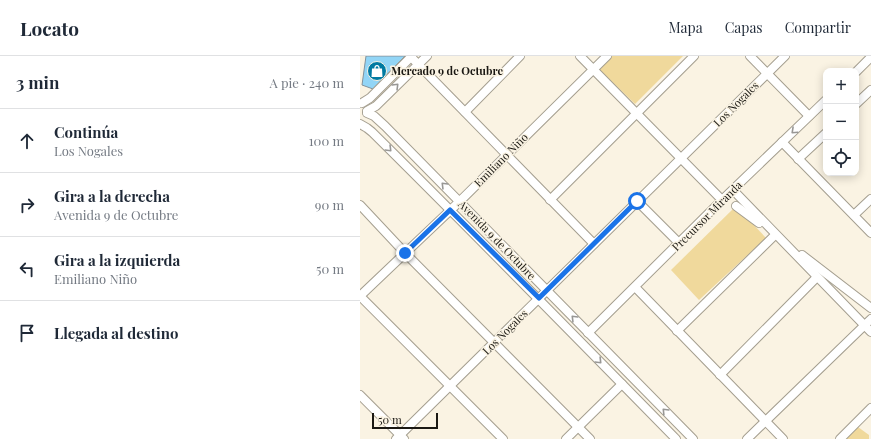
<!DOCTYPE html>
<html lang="es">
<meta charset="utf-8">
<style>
body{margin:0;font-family:"Playfair Display",serif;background:#f6f6f7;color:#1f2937}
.controls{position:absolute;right:12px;top:12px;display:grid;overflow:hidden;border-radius:8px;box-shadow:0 2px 10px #0003}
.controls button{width:36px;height:36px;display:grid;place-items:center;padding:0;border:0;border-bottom:1px solid #e0e1e3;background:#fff;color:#1f2937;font:20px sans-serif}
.scale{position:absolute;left:12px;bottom:10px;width:66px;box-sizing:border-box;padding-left:4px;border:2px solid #1a1813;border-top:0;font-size:11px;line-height:14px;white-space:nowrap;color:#1a1813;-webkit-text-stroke:3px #faf3e3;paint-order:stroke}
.stop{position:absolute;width:12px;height:12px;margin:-9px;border:3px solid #1a73e8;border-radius:50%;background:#fff}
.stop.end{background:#1a73e8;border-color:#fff;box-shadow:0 1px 4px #0008}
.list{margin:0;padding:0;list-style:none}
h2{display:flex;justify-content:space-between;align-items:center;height:52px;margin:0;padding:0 16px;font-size:17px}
h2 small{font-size:13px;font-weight:400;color:#747a83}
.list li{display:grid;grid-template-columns:26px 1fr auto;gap:12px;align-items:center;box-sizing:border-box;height:64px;padding:0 16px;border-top:1px solid #e0e1e3}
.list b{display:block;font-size:15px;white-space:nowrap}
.list p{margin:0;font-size:13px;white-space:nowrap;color:#747a83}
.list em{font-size:13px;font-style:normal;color:#747a83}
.icon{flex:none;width:22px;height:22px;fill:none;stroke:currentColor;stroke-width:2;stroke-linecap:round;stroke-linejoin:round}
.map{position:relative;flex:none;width:511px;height:383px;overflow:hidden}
header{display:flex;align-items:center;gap:24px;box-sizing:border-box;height:56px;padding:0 20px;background:#fff;border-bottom:1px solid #e0e1e3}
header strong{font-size:19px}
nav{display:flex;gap:22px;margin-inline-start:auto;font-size:14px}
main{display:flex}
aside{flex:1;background:#fff}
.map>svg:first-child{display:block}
.green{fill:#f0d99c}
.building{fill:#92d5f6;stroke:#82929b}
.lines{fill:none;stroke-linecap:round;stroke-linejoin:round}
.minor-casing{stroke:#a49e8f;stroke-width:10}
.minor{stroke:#fff;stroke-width:8}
.oneway{stroke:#989795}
.route{stroke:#1a73e8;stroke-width:5}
.labels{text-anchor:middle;stroke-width:3;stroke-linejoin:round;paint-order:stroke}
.poi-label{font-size:11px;font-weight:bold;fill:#1a1813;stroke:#faf3e3;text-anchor:start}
.street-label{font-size:11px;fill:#1a1813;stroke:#faf3e3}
</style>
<header>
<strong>Locato</strong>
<nav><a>Mapa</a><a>Capas</a><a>Compartir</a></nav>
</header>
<main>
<aside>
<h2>3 min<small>A pie · 240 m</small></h2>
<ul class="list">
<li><svg class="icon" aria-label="ahead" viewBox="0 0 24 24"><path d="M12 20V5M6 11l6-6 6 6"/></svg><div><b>Continúa</b><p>Los Nogales</p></div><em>100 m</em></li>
<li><svg class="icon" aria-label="right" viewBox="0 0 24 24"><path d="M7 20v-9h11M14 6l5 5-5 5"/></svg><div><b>Gira a la derecha</b><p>Avenida 9 de Octubre</p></div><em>90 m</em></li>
<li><svg class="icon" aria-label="left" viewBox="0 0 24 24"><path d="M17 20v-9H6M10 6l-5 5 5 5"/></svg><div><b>Gira a la izquierda</b><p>Emiliano Niño</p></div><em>50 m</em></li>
<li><svg class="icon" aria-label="arrive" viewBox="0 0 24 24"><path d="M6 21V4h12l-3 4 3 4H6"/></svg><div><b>Llegada al destino</b></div></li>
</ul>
</aside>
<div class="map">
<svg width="511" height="383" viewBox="0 0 511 383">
<rect width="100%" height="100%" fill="#faf3e3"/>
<g class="green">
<polygon points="252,0 323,0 275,48 239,13"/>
<polygon points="376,150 406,182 339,244 311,214"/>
<polygon points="498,371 509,379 509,383 486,383"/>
</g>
<polygon class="building" points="6,0 45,0 13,33 2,29"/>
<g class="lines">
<g class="minor-casing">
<g id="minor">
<polyline points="220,0 362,144"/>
<polyline points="390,0 449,60"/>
<polyline points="51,1 234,188"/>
<polyline points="496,16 511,1"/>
<polyline points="2,47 10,42 52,0"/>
<polyline points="496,48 511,34"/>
<polyline points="7,55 16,50 67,0"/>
<polyline points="105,56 160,0"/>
<polyline points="7,57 14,60 25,70 333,383"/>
<path d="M0,68L7,72L12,76C115,178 215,280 316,383"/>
<polyline points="422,86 511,177"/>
<polyline points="438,103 466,77"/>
<polyline points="373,134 511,276"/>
<polyline points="190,144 334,0"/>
<polyline points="277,145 319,187"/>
<polyline points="0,149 45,197 230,383"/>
<polyline points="376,150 399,167"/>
<polyline points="494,159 511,143"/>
<polyline points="442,199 511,252"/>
<polyline points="275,231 423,383"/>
<polyline points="0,240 100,145 247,0"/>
<polyline points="0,240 143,383"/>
<polyline points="317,275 415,179"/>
<polyline points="228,277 362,144 466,44"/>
<polyline points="360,319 457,221"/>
<polyline points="0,339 44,383"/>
<polyline points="36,383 425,0"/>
<polyline points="206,383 262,328"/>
<polyline points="387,383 511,263"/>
<polyline points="480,383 511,352"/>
</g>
</g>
<use href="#minor" class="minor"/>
</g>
<defs><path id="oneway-chevron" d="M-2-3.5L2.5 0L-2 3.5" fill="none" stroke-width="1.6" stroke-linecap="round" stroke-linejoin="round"/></defs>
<g class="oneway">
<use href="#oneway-chevron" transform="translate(36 30) rotate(-45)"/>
<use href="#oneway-chevron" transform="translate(434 75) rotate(137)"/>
<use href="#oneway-chevron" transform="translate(29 93) rotate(45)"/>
<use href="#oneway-chevron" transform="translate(84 129) rotate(-135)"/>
<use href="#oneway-chevron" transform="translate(214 262) rotate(-135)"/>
<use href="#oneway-chevron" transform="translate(239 305) rotate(46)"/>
<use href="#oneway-chevron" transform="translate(305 355) rotate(-134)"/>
</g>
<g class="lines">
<polyline class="route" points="45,197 90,154 179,242 277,145"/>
</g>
<defs>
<g id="shop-disc" transform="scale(1)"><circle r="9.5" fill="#007aa2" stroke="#faf3e3"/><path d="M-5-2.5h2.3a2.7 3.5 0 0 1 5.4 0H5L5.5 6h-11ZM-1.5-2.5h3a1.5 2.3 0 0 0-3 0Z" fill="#fff"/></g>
</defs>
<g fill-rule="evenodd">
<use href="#shop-disc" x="17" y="15"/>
</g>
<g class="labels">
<g class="poi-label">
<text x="31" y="19">Mercado 9 de Octubre</text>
</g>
<g class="street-label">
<text transform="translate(376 48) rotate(-45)" y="4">Los Nogales</text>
<text transform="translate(141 104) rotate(-45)" y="4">Emiliano Niño</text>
<text transform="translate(347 160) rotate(-45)" y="4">Precursor Miranda</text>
<text transform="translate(137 184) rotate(46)" y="4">Avenida 9 de Octubre</text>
<text transform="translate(145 276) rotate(-45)" y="4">Los Nogales</text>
</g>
</g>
</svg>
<div class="controls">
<button>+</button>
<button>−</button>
<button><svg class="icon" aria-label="locate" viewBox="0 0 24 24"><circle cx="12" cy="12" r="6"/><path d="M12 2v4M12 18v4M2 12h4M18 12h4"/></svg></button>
</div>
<div class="scale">50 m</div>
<div class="stop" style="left:277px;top:145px"></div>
<div class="stop end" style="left:45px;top:197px"></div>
</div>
</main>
